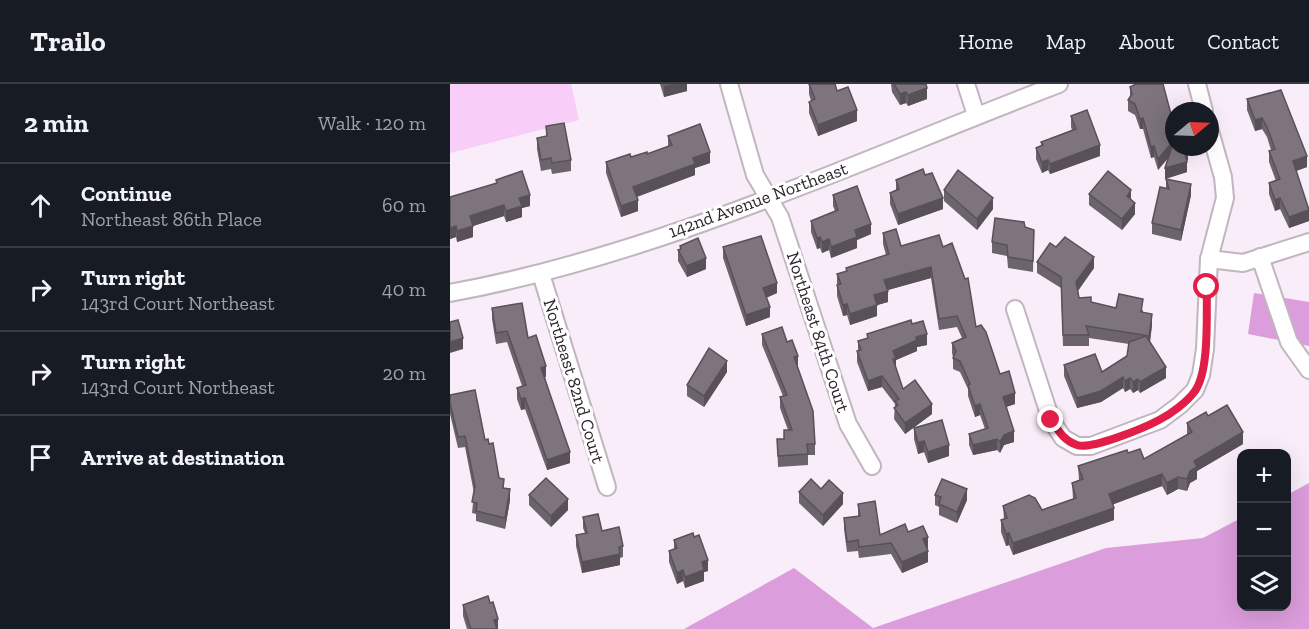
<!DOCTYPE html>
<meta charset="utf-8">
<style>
body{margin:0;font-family:"Zilla Slab",serif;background:#242831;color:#f1f3f6}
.controls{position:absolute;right:18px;bottom:18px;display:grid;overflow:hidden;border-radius:12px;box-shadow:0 6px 24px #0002}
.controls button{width:54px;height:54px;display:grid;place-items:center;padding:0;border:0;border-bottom:2px solid #363941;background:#171b24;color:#f1f3f6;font:30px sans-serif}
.compass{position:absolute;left:715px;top:18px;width:54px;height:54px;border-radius:50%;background:#171b24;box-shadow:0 6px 24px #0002;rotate:71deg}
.stop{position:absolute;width:18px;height:18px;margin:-14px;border:4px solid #e11d48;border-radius:50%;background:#fff}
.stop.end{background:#e11d48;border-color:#fff;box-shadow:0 2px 6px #0008}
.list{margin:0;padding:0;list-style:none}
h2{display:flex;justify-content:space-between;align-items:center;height:78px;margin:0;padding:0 24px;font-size:26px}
h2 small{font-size:20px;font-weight:400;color:#9ea1a6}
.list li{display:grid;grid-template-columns:39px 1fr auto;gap:18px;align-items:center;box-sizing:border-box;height:84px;padding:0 24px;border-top:2px solid #363941}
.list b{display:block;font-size:22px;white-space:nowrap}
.list p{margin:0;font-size:20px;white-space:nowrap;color:#9ea1a6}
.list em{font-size:20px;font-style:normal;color:#9ea1a6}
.icon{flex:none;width:33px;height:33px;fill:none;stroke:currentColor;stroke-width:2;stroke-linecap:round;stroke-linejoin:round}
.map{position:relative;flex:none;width:859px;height:545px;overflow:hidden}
header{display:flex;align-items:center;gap:36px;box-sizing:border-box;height:84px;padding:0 30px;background:#171b24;border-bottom:2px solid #363941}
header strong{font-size:28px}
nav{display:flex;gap:33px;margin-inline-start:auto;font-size:21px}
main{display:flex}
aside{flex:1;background:#171b24}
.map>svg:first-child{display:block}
.green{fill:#f8cdf8}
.forest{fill:#db9ddb}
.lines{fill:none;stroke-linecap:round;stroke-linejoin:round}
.street-casing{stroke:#c1b5c0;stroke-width:20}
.street{stroke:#fff;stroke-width:16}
.wall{fill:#6c646c}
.shaded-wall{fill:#585158}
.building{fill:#7e747e;stroke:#585158;stroke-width:1.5}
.route{stroke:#e11d48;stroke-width:8}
.labels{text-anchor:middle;stroke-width:6;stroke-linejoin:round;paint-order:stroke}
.street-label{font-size:18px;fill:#2b262b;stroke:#fff}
</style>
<header>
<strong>Trailo</strong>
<nav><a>Home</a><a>Map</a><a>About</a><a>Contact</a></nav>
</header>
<main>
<aside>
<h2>2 min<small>Walk · 120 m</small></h2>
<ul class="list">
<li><svg class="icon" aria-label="ahead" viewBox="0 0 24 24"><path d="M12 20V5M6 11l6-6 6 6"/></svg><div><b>Continue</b><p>Northeast 86th Place</p></div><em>60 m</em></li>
<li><svg class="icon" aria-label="right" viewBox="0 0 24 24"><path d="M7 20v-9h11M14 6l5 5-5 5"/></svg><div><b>Turn right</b><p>143rd Court Northeast</p></div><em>40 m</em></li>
<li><svg class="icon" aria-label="right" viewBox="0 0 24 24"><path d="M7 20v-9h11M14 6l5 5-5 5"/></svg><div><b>Turn right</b><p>143rd Court Northeast</p></div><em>20 m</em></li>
<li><svg class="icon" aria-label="arrive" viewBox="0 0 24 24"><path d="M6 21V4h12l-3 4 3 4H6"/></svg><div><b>Arrive at destination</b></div></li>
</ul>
</aside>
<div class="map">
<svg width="859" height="545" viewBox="0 0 859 545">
<rect width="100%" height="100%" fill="#f9edf9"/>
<polygon class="green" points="0,0 121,0 129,36 0,69"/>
<g class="forest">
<polygon points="804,209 859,218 859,262 798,250"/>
<polygon points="859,399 859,545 234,545 344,484 423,544 656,464 753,454 791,434 792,522 836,522 837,411"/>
</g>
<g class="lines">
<g class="street-casing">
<g id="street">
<polyline points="279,0 305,91 330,133 398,340 422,382"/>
<polyline points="516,0 526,31"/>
<polyline points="747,0 754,27"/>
<polyline points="810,173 839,258 859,286"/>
<polyline points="759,175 793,179 859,158"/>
<polyline points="91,190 157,403"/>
<path d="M0,209C211,170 410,76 609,0"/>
<polyline points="565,225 601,336 613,354 627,362 641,362 710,336 730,321 745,306 751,291 755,265 759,175 775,114 773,93 760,47"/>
</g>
</g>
<use href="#street" class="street"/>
</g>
<g class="wall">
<polygon points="210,0 237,0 237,7 214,13"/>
<polygon points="359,0 387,7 407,37 368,52 359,29 359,18 361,17 359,10"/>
<polygon points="441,0 476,0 477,15 458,22 456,19 450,21 442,8"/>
<polygon points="680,3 722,34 738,76 737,77 737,88 715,95 718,74 708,86 704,73 701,74 693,45 690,45 685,31 678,27 678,16 680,13"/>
<polygon points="797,15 857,83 846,87 859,137 839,144 830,125 825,127 819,110 819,99 826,97 819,78 819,67 821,66 817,53 812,45 805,47 797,26"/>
<polygon points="621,32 650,72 600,90 598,86 592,89 586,75 586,64 591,62 591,58 622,46 621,43"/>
<polygon points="96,42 121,76 121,87 102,90 101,85 91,87 87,65 87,54 96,52"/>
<polygon points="218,52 260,79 245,84 245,91 187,113 188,127 171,133 156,89 156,78 197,70 218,63"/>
<polygon points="716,95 741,111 731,157 702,150 702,139 716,104"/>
<polygon points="46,96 80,122 72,124 72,133 56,138 54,132 23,142 23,153 7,158 6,153 0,155 0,113 46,100"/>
<polygon points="446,96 493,125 448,141 440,120 440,109 446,106"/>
<polygon points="494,106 543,125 527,146 494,117"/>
<polygon points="639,110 681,115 685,130 672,146 639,121"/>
<polygon points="383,111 421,150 407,156 407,164 381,174 379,166 372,169 370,164 367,165 361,148 361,137 385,127 383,122"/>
<polygon points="575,143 584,146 583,188 558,184 557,172 542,169 542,158"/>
<polygon points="433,149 451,162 493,163 526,243 565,320 556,323 564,358 554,361 550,369 547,366 523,371 519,361 519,350 535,345 530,331 525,333 518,312 518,305 510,288 503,285 503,273 502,269 502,259 512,254 507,243 489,246 481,194 438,206 438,218 427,221 427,232 400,241 397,231 393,232 387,212 387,190 396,187 396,184 436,171 433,160"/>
<polygon points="230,162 256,185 237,193 228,177 228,166 230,166"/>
<polygon points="273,163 327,209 316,214 320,233 296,242 273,174"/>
<polygon points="606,163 644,184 628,207 629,214 641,218 666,224 693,226 693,228 702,241 700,259 716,294 690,309 688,306 683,309 680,305 675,308 673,304 651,318 627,324 614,292 614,281 652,288 677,272 679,260 639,254 639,262 613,262 611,204 587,189 587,178"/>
<polygon points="42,224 78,254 96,293 95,293 120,379 97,386 75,325 71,326 67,315 67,304 72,302 57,258 46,260 42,235"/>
<polygon points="462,240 477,261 467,263 467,267 446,276 446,284 453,305 482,330 455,350 444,335 445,320 432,303 418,307 407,278 407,267 408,267 408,257 417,254 417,250"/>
<polygon points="312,250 337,258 347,283 365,360 365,371 358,371 358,381 328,383 327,355 334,355 334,346 338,346 330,324 330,313 333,312 312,261"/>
<polygon points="277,288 254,323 237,312 237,301"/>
<polygon points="0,311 35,356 49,394 60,416 55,445 26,437 26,430 22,429 24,409 15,363 8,364 0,330"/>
<polygon points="758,332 793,360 747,387 747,395 740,399 737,407 728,405 717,411 712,402 663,420 664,436 563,471 559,461 556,462 551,448 551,436 554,435 553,422 592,426 623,415 622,399 629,396 628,382 678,369 694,375 737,351 737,339"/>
<polygon points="464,344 499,372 478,379 474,368 468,370 464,355"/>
<polygon points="371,405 393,420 373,442 349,419 349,408"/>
<polygon points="79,411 118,426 101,443 79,421"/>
<polygon points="485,411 517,416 507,439 489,431 489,423 485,421"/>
<polygon points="408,420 430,451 458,448 478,464 477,465 478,478 452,489 441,470 409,474 408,467 397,468 394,445 394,434 408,432"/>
<polygon points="133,433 173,462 173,473 170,474 170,481 132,489 126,462 126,451 135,449 133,444"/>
<polygon points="224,456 258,487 254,488 254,497 235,504 233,497 227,500 219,478 219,467 224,465"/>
<polygon points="13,521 48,545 17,545 13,532"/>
</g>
<g class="shaded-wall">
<polygon points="223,0 237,0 237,7 214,13 214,2"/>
<polygon points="477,4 477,15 458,22 458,11"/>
<polygon points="456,8 456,19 450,21 450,10"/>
<polygon points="407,26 407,37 368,52 368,41"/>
<polygon points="693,34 693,45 690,45 690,35"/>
<polygon points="812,34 812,45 805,47 805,36"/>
<polygon points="724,56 724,67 708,86 708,75"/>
<polygon points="650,61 650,72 600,90 600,80"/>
<polygon points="704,62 704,73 701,74 701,63"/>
<polygon points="738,65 738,76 734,78 734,67"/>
<polygon points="260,68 260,79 245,84 245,91 183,114 183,103 243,74"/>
<polygon points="857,72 857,83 843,88 843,77"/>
<polygon points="598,76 598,86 592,89 592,78"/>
<polygon points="737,78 737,88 715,95 715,84"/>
<polygon points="741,100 741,111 731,157 731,146"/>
<polygon points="681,106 681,117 677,112"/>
<polygon points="80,111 80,122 72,124 72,133 56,138 56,127 69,114"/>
<polygon points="493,114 493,125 448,141 448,130"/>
<polygon points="543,114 543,125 527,146 527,135"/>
<polygon points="830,114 830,125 825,127 825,116"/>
<polygon points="188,116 188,127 171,133 171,122"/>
<polygon points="685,119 685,130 672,146 672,135"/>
<polygon points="54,121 54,132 20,143 20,132"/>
<polygon points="859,126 859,137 839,144 839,133"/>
<polygon points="421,140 421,150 407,156 407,164 381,174 381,163 405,146"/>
<polygon points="6,142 6,153 0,155 0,144"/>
<polygon points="23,142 23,153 7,158 7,147"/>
<polygon points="370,153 370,164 367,165 367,154"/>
<polygon points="379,155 379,166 372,169 372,158"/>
<polygon points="644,173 644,184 626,209 626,198"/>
<polygon points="256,174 256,185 237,193 237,182"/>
<polygon points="481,183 481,194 434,207 434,196"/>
<polygon points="327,199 327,209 313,215 313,204"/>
<polygon points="438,207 438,218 424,222 424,211"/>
<polygon points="397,220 397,231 393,232 393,221"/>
<polygon points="427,221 427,232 400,241 400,230"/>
<polygon points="320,223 320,233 296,242 296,231"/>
<polygon points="702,230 702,241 699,263 699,252"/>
<polygon points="477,250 477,261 467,263 467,267 446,276 446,285 443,286 443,267 466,253"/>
<polygon points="13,254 13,265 0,269 0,258"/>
<polygon points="348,272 348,283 344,273"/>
<polygon points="277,277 277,288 254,323 254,312"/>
<polygon points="96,282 96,293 91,294 91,284"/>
<polygon points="716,283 716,294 690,309 690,298"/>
<polygon points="432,292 432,303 418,307 418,297"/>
<polygon points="673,293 673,304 651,318 627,324 627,314"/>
<polygon points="680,294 680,305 675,308 675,297"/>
<polygon points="688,295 688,306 683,309 683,298"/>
<polygon points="565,309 565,320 553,324 553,313"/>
<polygon points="75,314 75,325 71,326 71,315"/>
<polygon points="482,320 482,330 455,350 455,339"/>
<polygon points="530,320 530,331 525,333 525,322"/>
<polygon points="564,347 564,358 554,361 550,369 550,358 554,351"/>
<polygon points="793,348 793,360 747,387 747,395 740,399 737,407 737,395 744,377"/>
<polygon points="547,355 547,366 523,371 523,361"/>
<polygon points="474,357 474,368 468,370 468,359"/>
<polygon points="499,361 499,372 478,379 478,368"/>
<polygon points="120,368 120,379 97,386 97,376"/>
<polygon points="712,390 712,402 659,422 659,410"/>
<polygon points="728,393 728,405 717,411 717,399"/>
<polygon points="60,405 60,416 55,445 55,434"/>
<polygon points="517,405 517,416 507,439 507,428"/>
<polygon points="393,409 393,420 373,442 373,431"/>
<polygon points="118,415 118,426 101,443 101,432"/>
<polygon points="664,424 664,436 563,471 563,459"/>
<polygon points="559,449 559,461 556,462 556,450"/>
<polygon points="478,453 478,464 473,466 473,455"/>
<polygon points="478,467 478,478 452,489 452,478"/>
<polygon points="170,470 170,481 132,489 132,478"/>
<polygon points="258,476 258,487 254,488 254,497 235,504 235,493 252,478"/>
<polygon points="233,486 233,497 227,500 227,489"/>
<polygon points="48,535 48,545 44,545 44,536"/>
</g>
<g class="building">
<polygon points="359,0 385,0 387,7 398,3 407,26 368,41 359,18 365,15"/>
<polygon points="444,0 476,0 477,4 458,11 456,8 450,10"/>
<polygon points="686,0 713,0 722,34 724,34 724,63 737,63 738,65 734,67 737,78 715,84 724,56 708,75 704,62 701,63 693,34 690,35 685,20 678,16 682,10 680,3"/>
<polygon points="831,6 857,72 843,77 859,126 839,133 830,114 825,116 819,99 830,95 819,67 825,65 817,43 812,34 805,36 797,15"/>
<polygon points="637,26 650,61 600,80 598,76 592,78 586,64 593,61 591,58 626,45 621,32"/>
<polygon points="114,39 121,76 102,79 101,74 91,76 87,54 97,52 96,42"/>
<polygon points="250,40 260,68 243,74 245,80 183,103 188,116 171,122 156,78 180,70 181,73 197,68 197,70 222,61 218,52"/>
<polygon points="473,85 475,91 482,89 493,114 448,130 440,109 449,105 446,96"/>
<polygon points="508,86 543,114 527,135 494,106"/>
<polygon points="72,87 80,111 69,114 72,122 56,127 54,121 20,132 23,142 7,147 6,142 0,144 0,113 47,99 46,96"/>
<polygon points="658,87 681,106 677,112 685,119 672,135 639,110"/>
<polygon points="716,95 741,100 731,146 702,139 710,103 719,105"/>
<polygon points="407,102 421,140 405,146 407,153 381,163 379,155 372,158 370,153 367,154 361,137 388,126 383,111"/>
<polygon points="545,134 574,138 575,143 584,146 583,177 558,173 557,161 542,158"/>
<polygon points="446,145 451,162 489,151 493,163 502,159 515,195 518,194 526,243 531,241 536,248 550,290 559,287 565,309 553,313 564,347 554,351 550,358 547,355 523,361 519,350 538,344 530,320 525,322 518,301 520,300 510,277 503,274 506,267 502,259 516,253 507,232 489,235 481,183 434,196 438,207 424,211 427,221 400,230 397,220 393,221 387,201 391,200 387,190 397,187 396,184 439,170 433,149"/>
<polygon points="311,152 327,199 313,204 320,223 296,231 273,163"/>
<polygon points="615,153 644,173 626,198 629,214 641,213 641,218 666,224 669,210 693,215 691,228 702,230 699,252 636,242 639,251 613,251 611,193 587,178 600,159 606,163"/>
<polygon points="248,154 256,174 237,182 228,166 231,165 230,162"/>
<polygon points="72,219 78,254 86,251 96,282 91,284 120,368 97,376 75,314 71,315 67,304 76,301 57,247 46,249 42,224"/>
<polygon points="8,236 13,254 0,258 0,238"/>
<polygon points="461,236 462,240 473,237 477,250 466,253 467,256 443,267 446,275 443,275 453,305 465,296 482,320 455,339 444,324 448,321 445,317 449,315 432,292 418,297 407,267 411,266 408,257 418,254 417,250"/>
<polygon points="332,243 337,258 342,256 348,272 344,273 363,327 365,360 357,360 358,370 328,372 327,355 334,355 334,346 342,346 330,313 337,311 312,250"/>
<polygon points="696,252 716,283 690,298 688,295 683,298 680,294 675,297 673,293 651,307 627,314 614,281 645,270 652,288 677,272 679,258"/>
<polygon points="259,264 277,277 254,312 237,301"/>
<polygon points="25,306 35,356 38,355 39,360 43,359 49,394 54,395 53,404 60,405 55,434 26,427 27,419 22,418 25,402 15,352 8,353 0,319 0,311"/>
<polygon points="777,321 793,348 744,377 747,383 740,387 737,395 728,393 717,399 712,390 659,410 664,424 563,459 559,449 556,450 551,436 557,434 553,422 579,411 585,414 592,426 626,414 622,399 633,395 628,382 677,366 678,369 690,365 694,375 742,348 737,339 756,328 758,332"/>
<polygon points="492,336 499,361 478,368 474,357 468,359 464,344"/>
<polygon points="96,394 118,415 101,432 79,411"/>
<polygon points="361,395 371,405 379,396 393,409 373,431 349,408"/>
<polygon points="492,395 517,405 507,428 489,420 491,413 485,411"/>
<polygon points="425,417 430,451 455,440 458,448 473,442 478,453 473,455 478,467 452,478 441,459 409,463 408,456 397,458 394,434 410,432 408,420"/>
<polygon points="148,430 152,447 169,443 173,462 169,463 170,470 132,478 126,451 137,449 133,433"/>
<polygon points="243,449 244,453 249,451 258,476 252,478 254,486 235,493 233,486 227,489 219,467 227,464 224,456"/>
<polygon points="38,512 40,519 43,518 48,535 44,536 47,545 21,545 13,521"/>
</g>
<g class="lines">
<path class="route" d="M601,336C608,346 614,357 627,361C641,366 694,344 709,336C721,330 737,318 745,307C760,285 756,230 757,203"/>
</g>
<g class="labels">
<g class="street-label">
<text transform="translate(308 116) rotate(-20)" y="6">142nd Avenue Northeast</text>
<text transform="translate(368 248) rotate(72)" y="6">Northeast 84th Court</text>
<text transform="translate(124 297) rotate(73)" y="6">Northeast 82nd Court</text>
</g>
</g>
</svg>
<div class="controls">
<button>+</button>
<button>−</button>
<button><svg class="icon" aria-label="layers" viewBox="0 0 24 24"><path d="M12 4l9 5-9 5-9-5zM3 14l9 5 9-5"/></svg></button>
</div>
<svg class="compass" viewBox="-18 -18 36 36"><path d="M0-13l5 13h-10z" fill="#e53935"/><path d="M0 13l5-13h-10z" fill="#9ea1a6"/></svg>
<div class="stop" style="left:757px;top:203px"></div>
<div class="stop end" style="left:601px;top:336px"></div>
</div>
</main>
